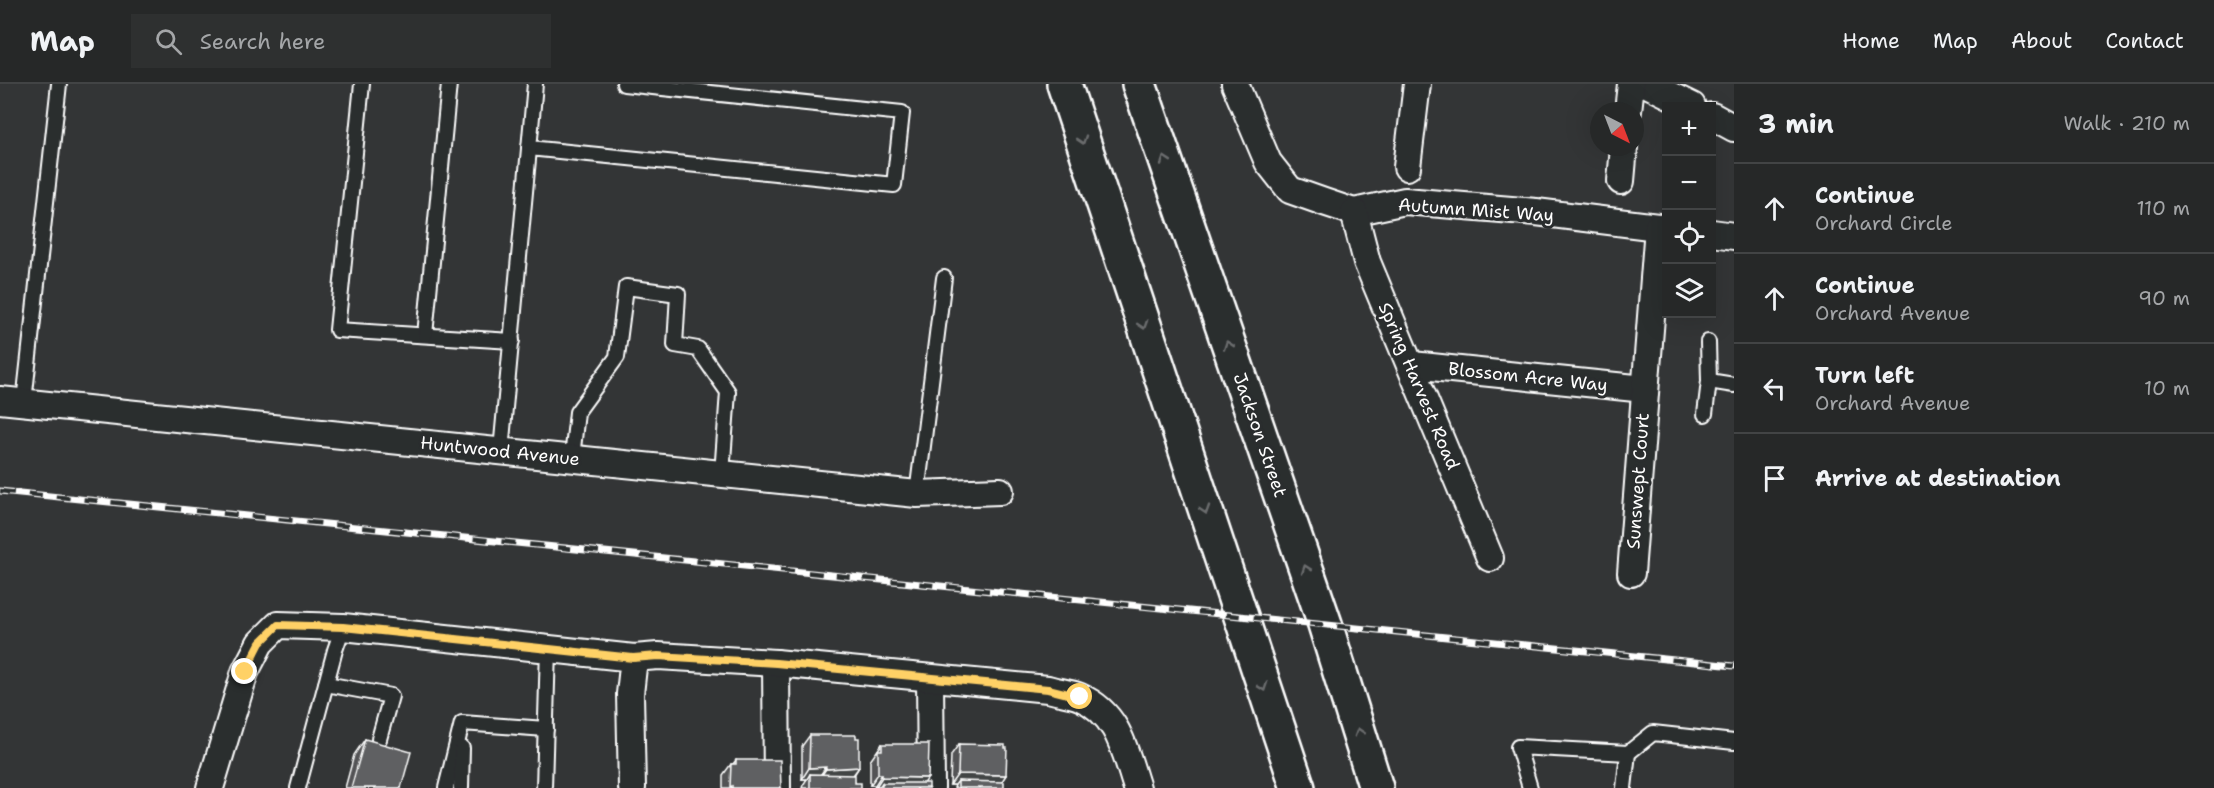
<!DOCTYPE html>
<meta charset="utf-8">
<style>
body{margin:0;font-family:"Shantell Sans",sans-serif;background:#2e3030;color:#f1f3f6}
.controls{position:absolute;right:18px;top:18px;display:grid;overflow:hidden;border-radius:0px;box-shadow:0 6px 24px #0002}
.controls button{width:54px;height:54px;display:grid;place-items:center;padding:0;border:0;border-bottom:2px solid #424445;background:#262828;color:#f1f3f6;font:30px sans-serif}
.compass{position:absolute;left:1590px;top:18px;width:54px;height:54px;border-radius:50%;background:#262828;box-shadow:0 6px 24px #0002;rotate:138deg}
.stop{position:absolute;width:18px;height:18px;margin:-14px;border:4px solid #ffd166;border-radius:50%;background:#fff}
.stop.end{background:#ffd166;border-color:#fff;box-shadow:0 2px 6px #0008}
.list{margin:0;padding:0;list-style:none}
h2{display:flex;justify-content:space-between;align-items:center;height:78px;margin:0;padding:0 24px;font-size:26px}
h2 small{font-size:20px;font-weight:400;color:#a4a6a8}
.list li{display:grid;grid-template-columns:39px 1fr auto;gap:18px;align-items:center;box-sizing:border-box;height:90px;padding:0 24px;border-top:2px solid #424445}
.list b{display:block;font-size:22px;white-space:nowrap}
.list p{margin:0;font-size:20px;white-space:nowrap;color:#a4a6a8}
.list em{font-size:20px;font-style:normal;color:#a4a6a8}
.icon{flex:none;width:33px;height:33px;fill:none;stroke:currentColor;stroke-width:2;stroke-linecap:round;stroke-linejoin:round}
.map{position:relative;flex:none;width:1734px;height:704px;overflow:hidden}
header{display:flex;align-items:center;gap:36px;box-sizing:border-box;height:84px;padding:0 30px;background:#262828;border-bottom:2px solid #424445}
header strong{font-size:28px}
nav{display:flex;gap:33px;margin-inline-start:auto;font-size:21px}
.search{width:420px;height:54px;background:#2e3030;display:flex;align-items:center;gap:15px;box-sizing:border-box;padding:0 21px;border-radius:0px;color:#a4a6a8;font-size:22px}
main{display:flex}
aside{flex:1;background:#262828}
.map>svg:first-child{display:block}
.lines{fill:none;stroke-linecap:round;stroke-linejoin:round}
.service-casing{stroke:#fff;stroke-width:18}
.minor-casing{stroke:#fff;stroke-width:30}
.primary-casing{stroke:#fff;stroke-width:38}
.service{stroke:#2a2d2e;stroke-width:14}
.minor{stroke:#2a2d2e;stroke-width:26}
.primary{stroke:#2a2d2e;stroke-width:33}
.rail-casing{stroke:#fff;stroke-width:7}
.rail{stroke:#2a2d2e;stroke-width:4.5;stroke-dasharray:14;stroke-linecap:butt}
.wall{fill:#525354;stroke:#fff;stroke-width:1.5}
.shaded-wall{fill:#424445;stroke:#fff;stroke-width:1.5}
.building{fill:#5f6162;stroke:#fff;stroke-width:1.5}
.oneway{stroke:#6a6c6d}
.route{stroke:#ffd166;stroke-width:8}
.labels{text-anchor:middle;stroke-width:6;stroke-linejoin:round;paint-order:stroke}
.street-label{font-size:18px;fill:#fff;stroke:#2a2d2e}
</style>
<header>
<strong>Map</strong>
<div class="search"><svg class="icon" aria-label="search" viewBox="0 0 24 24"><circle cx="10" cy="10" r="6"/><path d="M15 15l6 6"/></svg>Search here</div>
<nav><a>Home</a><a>Map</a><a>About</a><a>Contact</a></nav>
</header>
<main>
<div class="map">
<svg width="1734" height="704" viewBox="0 0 1734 704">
<rect width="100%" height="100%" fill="#333536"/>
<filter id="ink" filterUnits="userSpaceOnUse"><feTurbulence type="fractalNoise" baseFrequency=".0167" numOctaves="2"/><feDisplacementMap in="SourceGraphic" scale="12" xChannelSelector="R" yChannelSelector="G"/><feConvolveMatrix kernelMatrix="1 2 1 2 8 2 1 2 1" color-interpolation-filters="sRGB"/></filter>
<g filter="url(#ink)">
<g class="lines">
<g class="service-casing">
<g id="service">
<polyline points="362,0 337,246 512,257"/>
<polyline points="529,64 894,101 902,29 624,0"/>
<polyline points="425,251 449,0"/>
<polyline points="1709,297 1734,301"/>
<polyline points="24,318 59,0"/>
<polyline points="1705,330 1709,297 1708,258"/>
<polyline points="501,367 535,0"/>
<polyline points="572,374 577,328 617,273 626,203 678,210 675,261 698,265 728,308 722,390"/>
<polyline points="917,410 944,194"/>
<polyline points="326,600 391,612 379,655"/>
<polyline points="1628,669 1653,649 1734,658"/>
<polyline points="298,704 335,566 343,543"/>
<polyline points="446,704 462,639 546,645"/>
<polyline points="461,704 462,664"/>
<polyline points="544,704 548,564"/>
<polyline points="1530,704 1518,663 1628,669 1624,704"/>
</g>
</g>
<g class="minor-casing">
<g id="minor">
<polyline points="1235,0 1268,78 1290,106 1324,118 1354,128 1405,117 1536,128 1666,144"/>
<polyline points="1647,0 1692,22"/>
<polyline points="1628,27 1631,0"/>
<polyline points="1712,32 1734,44"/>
<polyline points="1407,83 1417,0"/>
<polyline points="1621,97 1624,63"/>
<polyline points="1354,128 1367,178 1490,474"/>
<polyline points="1712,149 1734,152"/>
<polyline points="1412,281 1645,305"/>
<polyline points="0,316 917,410 1000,407"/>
<polyline points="1631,489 1658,143"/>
<polyline points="776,579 777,704"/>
<polyline points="930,594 931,704"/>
<path d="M210,704L245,588L260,559L278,541L343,543L634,574L658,572L776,579L1048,605C1058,608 1070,609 1080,613C1119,630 1125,668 1137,704"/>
<polyline points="632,704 630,610 634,574"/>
</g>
</g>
<g class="primary-casing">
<g id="primary">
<polyline points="1064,0 1298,704"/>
<polyline points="1139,0 1325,540 1376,704"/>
</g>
</g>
<use href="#service" class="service"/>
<use href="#minor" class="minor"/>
<use href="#primary" class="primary"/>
<g class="rail-casing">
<polyline id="rail" points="0,407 1734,582"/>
</g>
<use href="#rail" class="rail"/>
</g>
<g class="wall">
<polygon points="810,651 859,683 854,691 855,699 861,704 802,704 803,701 807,695 802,695 802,662"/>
<polygon points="365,655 401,704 345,704 354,671"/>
<polygon points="882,660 924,699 929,704 874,704 875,701 870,701 870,677"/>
<polygon points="959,660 1006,691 1001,698 1004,704 954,704 955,701 950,701 951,671"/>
<polygon points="736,676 781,704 723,704 723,691 731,680 733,680"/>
</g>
<g class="shaded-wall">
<polygon points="826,683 818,694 810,690 807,695 802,695 809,684"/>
<polygon points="859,683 851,694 818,696 826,685"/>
<polygon points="878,690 882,690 875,701 870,701"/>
<polygon points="958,690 1006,691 999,702 958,697 955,701 950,701"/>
<polygon points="882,693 928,694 921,704 882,702 882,699 878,704 877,702 876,704 875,704"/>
</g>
<g class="building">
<polygon points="810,651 856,651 856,654 859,654 859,683 826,685 826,683 809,684"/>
<polygon points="365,655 411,668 401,704 351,704"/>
<polygon points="882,660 929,660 928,694 882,693 882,690 878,690 878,666 882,666"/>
<polygon points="959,660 1005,661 1005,664 1007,664 1006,691 958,690"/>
<polygon points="736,676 780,676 781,704 732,704 732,702 730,703 731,680 736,680"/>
<polygon points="810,690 855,691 855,699 861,699 861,704 810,704"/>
<polygon points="958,697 1004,698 1004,704 958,704"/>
<polygon points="882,699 929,699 929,704 877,704 877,702 882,702"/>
</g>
<defs><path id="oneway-chevron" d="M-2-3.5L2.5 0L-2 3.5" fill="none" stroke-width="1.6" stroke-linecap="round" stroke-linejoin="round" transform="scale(1.5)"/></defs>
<g class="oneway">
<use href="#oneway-chevron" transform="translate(1082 56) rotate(72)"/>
<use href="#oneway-chevron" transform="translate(1165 76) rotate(-109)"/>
<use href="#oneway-chevron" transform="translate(1143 241) rotate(72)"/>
<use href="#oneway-chevron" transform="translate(1228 261) rotate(-109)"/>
<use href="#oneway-chevron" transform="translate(1205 426) rotate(72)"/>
<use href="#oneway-chevron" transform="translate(1306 485) rotate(-109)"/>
<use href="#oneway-chevron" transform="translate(1263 603) rotate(71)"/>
<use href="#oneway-chevron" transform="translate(1359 648) rotate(-107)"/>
</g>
</g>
<g class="lines" filter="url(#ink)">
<polyline class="route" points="245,588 260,559 278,541 343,543 633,574 658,572 776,579 1048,605 1080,613"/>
</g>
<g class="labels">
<g class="street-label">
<text transform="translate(1476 126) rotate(4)" y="6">Autumn Mist Way</text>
<text transform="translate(1528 293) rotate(6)" y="6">Blossom Acre Way</text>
<text transform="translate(1419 302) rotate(67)" y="6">Spring Harvest Road</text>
<text transform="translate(1260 351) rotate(71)" y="6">Jackson Street</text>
<text transform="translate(500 367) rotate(6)" y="6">Huntwood Avenue</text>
<text transform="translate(1638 397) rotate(-86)" y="6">Sunswept Court</text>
</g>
</g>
</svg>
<div class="controls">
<button>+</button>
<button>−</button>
<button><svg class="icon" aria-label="locate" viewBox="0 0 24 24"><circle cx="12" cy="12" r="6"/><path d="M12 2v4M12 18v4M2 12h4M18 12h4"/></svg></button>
<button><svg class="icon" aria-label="layers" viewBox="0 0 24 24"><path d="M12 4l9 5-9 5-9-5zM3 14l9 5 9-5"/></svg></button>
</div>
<svg class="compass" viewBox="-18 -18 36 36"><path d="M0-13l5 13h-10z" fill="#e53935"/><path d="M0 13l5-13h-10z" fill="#a4a6a8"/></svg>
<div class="stop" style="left:1080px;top:613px"></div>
<div class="stop end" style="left:245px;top:588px"></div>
</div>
<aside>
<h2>3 min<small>Walk · 210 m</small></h2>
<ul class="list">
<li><svg class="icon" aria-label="ahead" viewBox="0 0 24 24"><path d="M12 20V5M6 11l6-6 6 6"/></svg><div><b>Continue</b><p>Orchard Circle</p></div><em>110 m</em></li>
<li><svg class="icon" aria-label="ahead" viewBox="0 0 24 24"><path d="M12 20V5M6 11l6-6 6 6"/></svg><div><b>Continue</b><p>Orchard Avenue</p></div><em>90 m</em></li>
<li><svg class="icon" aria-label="left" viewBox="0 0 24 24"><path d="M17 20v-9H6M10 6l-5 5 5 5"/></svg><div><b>Turn left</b><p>Orchard Avenue</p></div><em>10 m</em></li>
<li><svg class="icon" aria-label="arrive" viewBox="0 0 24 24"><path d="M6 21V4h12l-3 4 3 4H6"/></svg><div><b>Arrive at destination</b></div></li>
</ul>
</aside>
</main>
